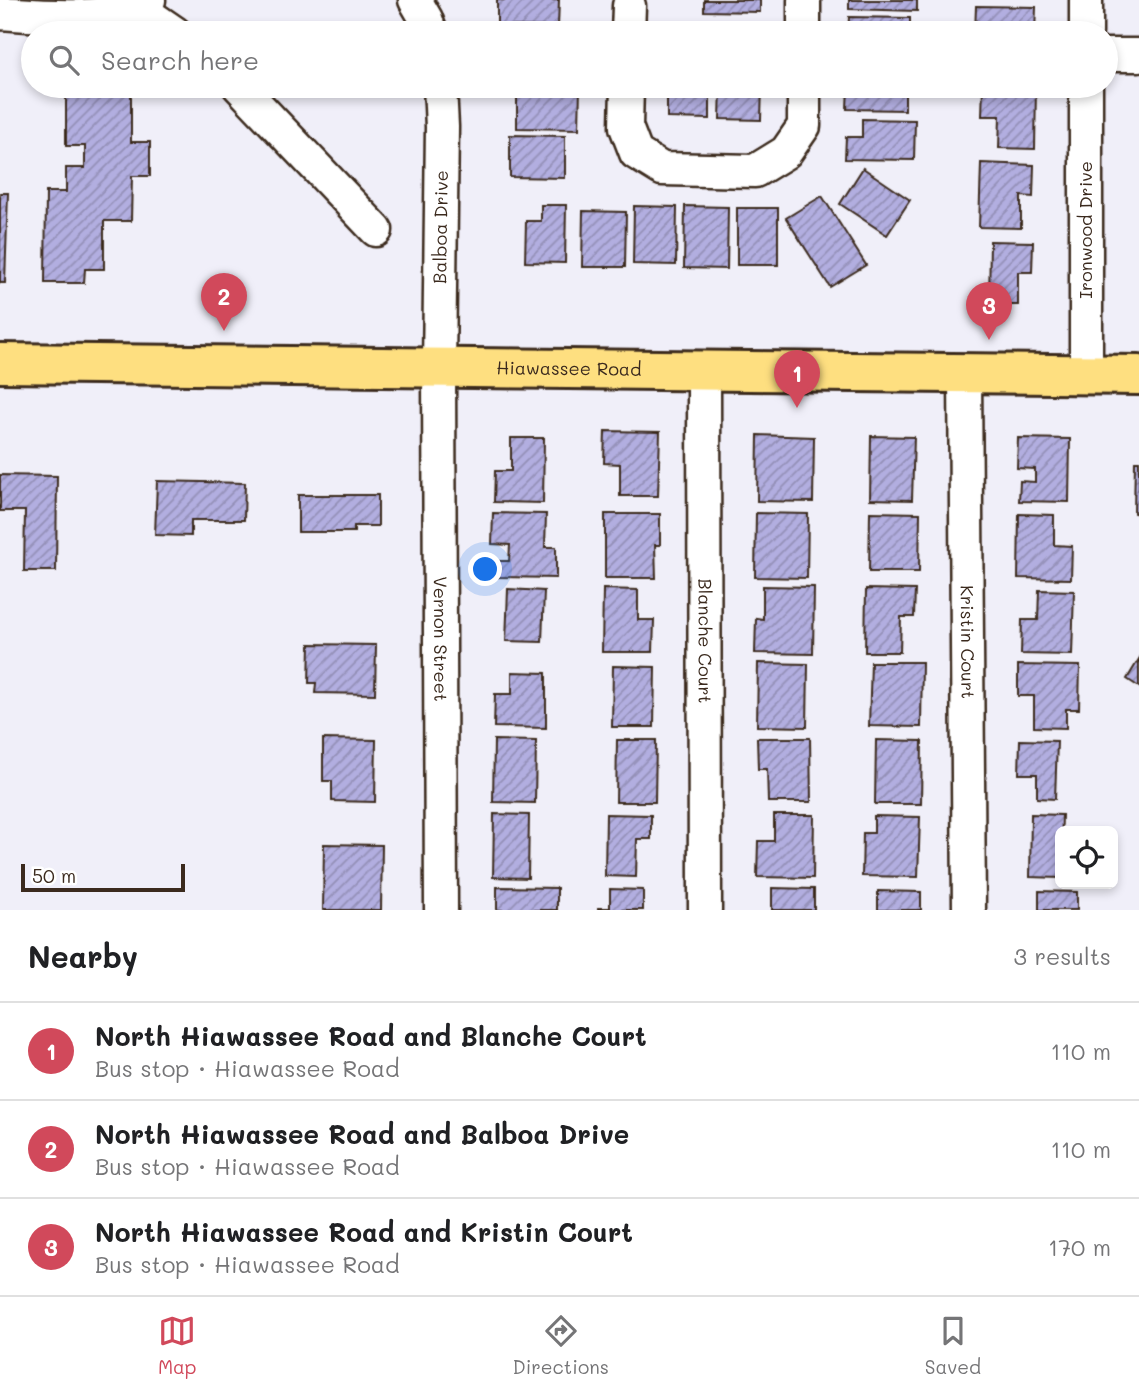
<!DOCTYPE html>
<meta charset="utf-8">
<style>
body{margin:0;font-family:Mali,sans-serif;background:#f6f6f6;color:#202124}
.controls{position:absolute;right:21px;bottom:21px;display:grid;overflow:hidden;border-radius:10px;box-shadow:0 4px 10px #0003}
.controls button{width:63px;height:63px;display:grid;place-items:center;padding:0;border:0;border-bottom:2px solid #e0e0e0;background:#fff;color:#202124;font:35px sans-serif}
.scale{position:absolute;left:21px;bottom:18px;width:164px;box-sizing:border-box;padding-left:7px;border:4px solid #3b2a1e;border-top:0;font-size:19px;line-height:24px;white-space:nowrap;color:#3b2a1e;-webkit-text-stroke:5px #fff;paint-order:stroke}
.you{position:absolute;left:486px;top:570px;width:24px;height:24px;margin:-18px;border:5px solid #fff;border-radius:50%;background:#1a73e8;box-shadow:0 0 0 10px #1a73e833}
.badge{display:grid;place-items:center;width:46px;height:46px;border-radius:50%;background:#d1495b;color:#fff;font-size:23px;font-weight:700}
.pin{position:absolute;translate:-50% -58px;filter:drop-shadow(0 2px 4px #0008)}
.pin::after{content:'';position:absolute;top:37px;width:24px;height:21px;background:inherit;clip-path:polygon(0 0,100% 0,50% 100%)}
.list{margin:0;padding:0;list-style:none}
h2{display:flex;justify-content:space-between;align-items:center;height:91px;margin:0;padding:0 28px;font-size:30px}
h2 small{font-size:23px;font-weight:400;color:#757577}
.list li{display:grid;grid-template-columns:46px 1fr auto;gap:21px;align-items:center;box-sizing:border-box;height:98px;padding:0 28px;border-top:2px solid #e0e0e0}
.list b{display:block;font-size:26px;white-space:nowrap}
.list p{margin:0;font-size:23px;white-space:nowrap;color:#757577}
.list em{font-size:23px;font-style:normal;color:#757577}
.icon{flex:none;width:38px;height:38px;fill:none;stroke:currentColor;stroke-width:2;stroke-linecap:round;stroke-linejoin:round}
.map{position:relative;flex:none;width:1139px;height:910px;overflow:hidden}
.search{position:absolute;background:#fff;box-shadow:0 4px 10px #0003;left:21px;right:21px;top:21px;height:77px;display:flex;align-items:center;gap:18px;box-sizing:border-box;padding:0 24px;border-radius:38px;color:#757577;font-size:26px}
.sheet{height:385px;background:#fff}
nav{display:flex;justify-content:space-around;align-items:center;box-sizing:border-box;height:98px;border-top:2px solid #e0e0e0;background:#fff;font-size:19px;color:#757577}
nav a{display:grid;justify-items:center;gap:4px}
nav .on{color:#d1495b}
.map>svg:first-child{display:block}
.building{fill:url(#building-hatch);stroke:#3b2a1e;stroke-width:2}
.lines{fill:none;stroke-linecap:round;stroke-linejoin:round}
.minor-casing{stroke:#3b2a1e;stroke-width:37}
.major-casing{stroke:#3b2a1e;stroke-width:44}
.minor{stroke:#fff;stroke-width:32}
.major{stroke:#fedf80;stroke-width:38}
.labels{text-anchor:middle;stroke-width:5;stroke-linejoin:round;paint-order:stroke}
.street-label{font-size:18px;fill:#3b2a1e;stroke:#fff}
</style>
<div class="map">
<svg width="1139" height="910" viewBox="0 0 1139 910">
<defs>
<pattern id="building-hatch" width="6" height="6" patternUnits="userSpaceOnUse" patternTransform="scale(1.75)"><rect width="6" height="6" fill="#b2aee0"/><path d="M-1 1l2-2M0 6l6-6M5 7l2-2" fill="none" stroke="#928eb5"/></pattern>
</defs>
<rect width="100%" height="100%" fill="#f0eff9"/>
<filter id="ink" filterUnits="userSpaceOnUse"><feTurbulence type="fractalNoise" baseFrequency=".0143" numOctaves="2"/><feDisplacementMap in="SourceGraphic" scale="14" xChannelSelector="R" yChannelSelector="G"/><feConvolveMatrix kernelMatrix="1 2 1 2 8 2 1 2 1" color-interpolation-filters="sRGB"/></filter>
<g filter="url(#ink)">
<g class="building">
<polygon points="497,0 559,0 558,27 497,26"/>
<polygon points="704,0 760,0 760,12 704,11"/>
<polygon points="849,0 917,0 917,11 849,9"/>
<polygon points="976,6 1036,7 1035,33 975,33"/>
<polygon points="849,17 910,18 910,33 848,33"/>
<polygon points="66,86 131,86 131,142 150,142 150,176 132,176 131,221 104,221 104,269 85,269 84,283 45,283 46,192 66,192 66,168 85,168 85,146 66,146"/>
<polygon points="517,86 580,86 579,129 517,128"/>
<polygon points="667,86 710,86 710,119 667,118"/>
<polygon points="721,86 762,86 761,120 720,119"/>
<polygon points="848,86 905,86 905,110 847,109"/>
<polygon points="983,86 1036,86 1035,149 999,148 1000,116 982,116"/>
<polygon points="862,119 915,120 914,160 845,159 846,137 862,137"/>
<polygon points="510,135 565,136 565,178 510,177"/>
<polygon points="981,163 1034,165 1033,197 1021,196 1021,228 979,227"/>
<polygon points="863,168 910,200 887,235 840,204"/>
<polygon points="0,193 8,193 5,283 0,283"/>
<polygon points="822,196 866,265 830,287 786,218"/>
<polygon points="541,205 566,205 565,263 525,262 526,221 541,221"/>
<polygon points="634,206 677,207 676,265 633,264"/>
<polygon points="685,206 728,207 727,269 684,268"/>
<rect x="737" y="208" width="41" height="57"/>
<polygon points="583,211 626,212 625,267 582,267"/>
<polygon points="990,241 1033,242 1032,272 1018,272 1018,305 989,305"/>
<polygon points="605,431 660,432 658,496 620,496 620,464 604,463"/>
<polygon points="758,435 814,437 813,502 757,501"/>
<polygon points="871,436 914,437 912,500 870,499"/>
<polygon points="511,438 544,438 543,503 494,502 495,471 511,471"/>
<polygon points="1018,438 1070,439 1069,502 1019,501 1020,481 1035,482 1035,469 1017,468"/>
<polygon points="1135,461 1139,461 1139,514 1134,513"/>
<polygon points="0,475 57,476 56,571 24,571 25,511 0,511"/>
<polygon points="157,481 245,483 244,520 191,520 191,536 155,535"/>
<polygon points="298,495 378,495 378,526 354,526 354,532 298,532"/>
<polygon points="870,512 920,513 919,572 869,572"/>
<polygon points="493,513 546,514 545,547 556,547 556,578 498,577 498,561 509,561 510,545 492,544"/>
<polygon points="756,513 808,514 807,578 755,577"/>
<polygon points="605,514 660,514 660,545 655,545 656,578 605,578"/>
<polygon points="1019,514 1054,515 1054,545 1072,546 1071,579 1018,578"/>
<polygon points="763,586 814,587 813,654 755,653 756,618 763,619"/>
<polygon points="508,589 544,591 542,642 506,641"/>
<polygon points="603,589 638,590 638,620 654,620 653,652 602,652"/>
<polygon points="866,589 915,590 914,617 901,617 900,652 865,652"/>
<polygon points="1039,590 1074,591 1072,655 1021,654 1022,620 1038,620"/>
<polygon points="310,644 376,645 375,694 315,693 316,683 309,683"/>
<polygon points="1139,659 1139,687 1127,679"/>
<polygon points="871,662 922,662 921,727 869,726"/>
<polygon points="758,663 808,664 807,727 757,726"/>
<polygon points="1018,665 1080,666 1079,709 1066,709 1066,728 1034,727 1034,696 1018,696"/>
<polygon points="613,666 655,667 654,727 612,727"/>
<polygon points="512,672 546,673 546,728 494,727 495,694 512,694"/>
<polygon points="757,738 810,738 811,802 768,802 767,769 758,769"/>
<polygon points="323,739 376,740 375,802 332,801 332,781 323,781"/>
<polygon points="494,740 536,741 535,803 493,802"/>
<polygon points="617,740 656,740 655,802 616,802"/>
<polygon points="876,740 922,741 921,804 875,804"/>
<polygon points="1020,740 1057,741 1055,799 1037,798 1037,774 1019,774"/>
<polygon points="494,814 529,815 528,878 493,877"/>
<polygon points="606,814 651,815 651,839 637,839 636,877 605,876"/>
<polygon points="1031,814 1062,815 1060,878 1030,877"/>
<polygon points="774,815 814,815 813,878 757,877 758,841 774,841"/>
<polygon points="874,816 920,817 918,877 862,876 863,833 874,833"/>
<polygon points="324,844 382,845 381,910 323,910"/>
<polygon points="497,887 557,888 557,910 497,910"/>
<polygon points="772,888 814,889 814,910 772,910"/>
<polygon points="610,889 643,890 643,910 598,910 598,908 610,908"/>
<polygon points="878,891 921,892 921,910 878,910"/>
<polygon points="1039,891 1077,892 1077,910 1039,910"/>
</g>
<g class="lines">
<g class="minor-casing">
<g id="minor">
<polyline points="415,0 426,19 431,33"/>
<polyline points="137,7 175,33"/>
<path d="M0,13C44,16 110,23 149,0"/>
<polyline points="628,33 629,6"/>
<polyline points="804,33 804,0"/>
<polyline points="1086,33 1086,0"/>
<polyline points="1106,55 1139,55"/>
<polyline points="239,86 376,230"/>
<path id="s1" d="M440,86L442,127L439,368L441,910"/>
<polyline points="627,86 626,127 636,153 662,169 755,171 786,152 804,126 804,86"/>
<path id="s2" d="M704,371L705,910"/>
<path id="s3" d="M965,374L969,910"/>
<polyline points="1086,375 1086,86"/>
</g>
</g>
<g class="major-casing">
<g id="major">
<path id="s4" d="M0,363L1139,375"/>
</g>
</g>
<use href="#minor" class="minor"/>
<use href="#major" class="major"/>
</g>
</g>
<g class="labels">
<g class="street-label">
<text transform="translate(441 227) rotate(-89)" y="6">Balboa Drive</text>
<text transform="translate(1086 230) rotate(-90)" y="6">Ironwood Drive</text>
<text dy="6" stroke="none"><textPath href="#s4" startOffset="569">Hiawassee Road</textPath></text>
<text dy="6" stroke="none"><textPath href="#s1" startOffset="553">Vernon Street</textPath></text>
<text dy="6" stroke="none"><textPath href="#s2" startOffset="270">Blanche Court</textPath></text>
<text dy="6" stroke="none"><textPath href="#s3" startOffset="268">Kristin Court</textPath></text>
</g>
</g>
</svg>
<div class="controls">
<button><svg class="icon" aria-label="locate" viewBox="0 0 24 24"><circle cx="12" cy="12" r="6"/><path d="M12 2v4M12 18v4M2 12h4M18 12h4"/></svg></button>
</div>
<div class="scale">50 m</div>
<div class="you"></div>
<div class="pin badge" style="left:797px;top:408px">1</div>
<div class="pin badge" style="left:224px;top:331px">2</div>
<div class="pin badge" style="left:989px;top:340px">3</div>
<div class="search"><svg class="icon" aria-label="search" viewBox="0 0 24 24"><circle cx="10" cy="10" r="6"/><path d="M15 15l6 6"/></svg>Search here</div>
</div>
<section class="sheet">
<h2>Nearby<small>3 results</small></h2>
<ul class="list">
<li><span class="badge">1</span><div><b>North Hiawassee Road and Blanche Court</b><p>Bus stop · Hiawassee Road</p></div><em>110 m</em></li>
<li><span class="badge">2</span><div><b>North Hiawassee Road and Balboa Drive</b><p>Bus stop · Hiawassee Road</p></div><em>110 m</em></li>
<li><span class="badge">3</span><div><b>North Hiawassee Road and Kristin Court</b><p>Bus stop · Hiawassee Road</p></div><em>170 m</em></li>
</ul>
</section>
<nav>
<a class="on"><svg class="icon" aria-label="map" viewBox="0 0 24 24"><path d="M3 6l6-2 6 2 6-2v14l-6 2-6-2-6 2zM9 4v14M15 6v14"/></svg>Map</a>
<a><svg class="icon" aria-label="directions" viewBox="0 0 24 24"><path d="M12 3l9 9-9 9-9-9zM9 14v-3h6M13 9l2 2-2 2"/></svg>Directions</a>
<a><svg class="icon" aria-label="saved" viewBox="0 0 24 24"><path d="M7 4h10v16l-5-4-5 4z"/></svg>Saved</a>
</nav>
